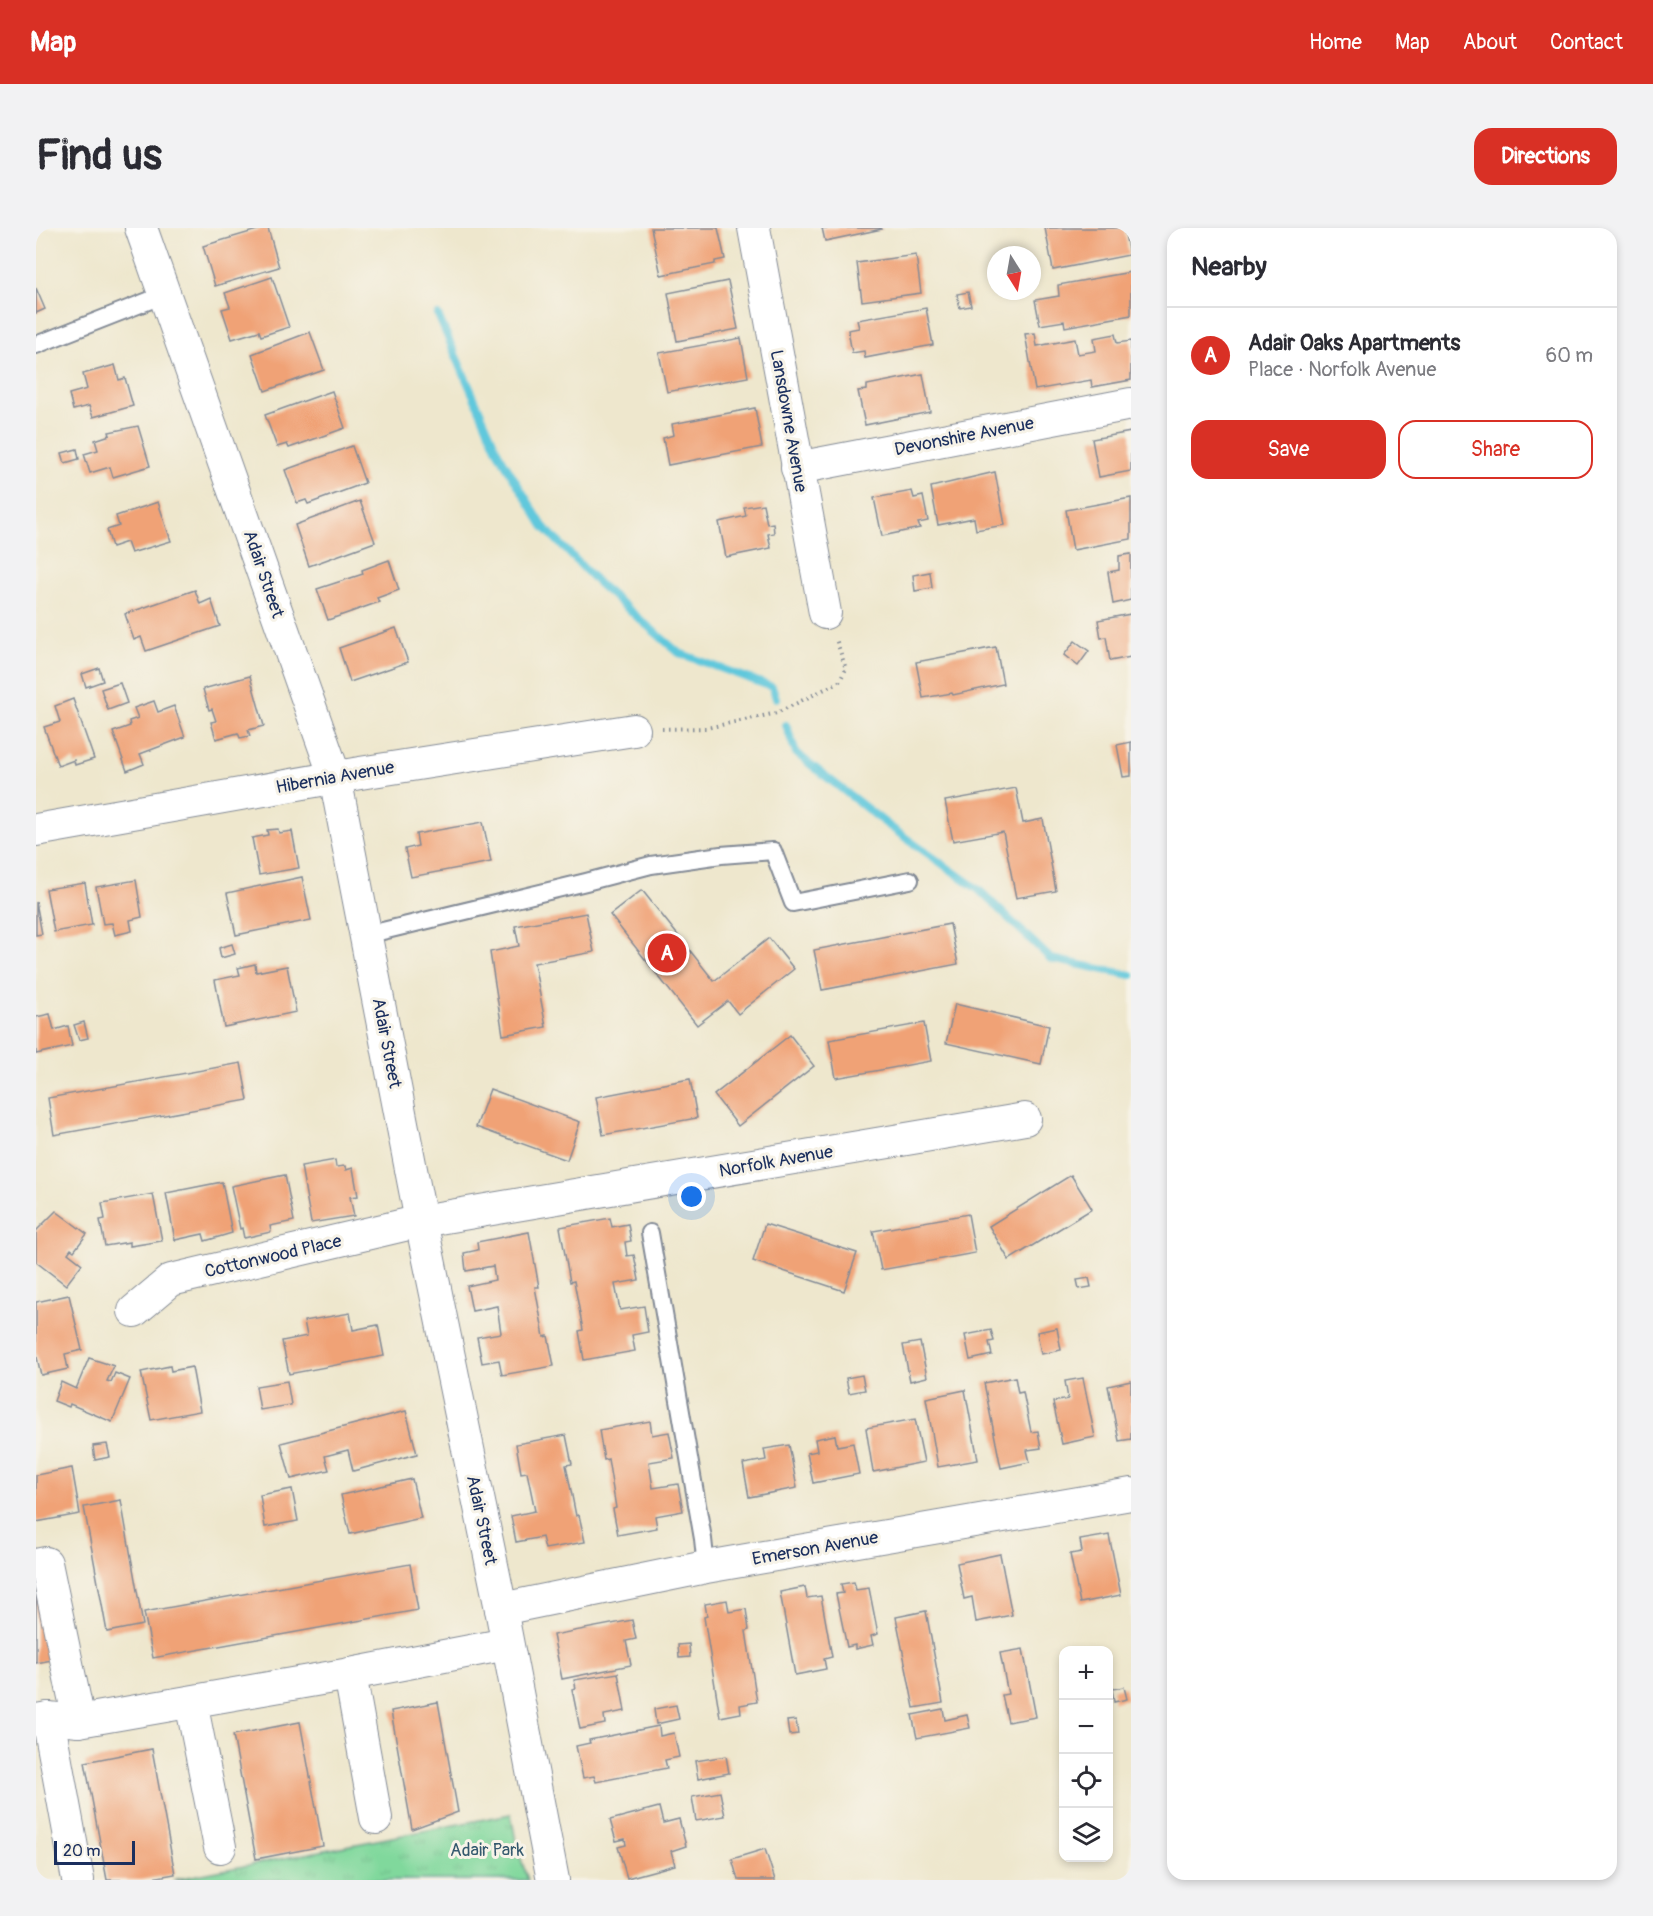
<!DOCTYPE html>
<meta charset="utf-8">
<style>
body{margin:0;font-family:Pangolin,sans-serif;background:#f2f2f3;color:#2b2b33}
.controls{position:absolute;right:18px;bottom:18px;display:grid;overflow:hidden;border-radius:12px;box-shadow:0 3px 9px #0003}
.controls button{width:54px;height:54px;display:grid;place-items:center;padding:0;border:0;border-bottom:2px solid #e1e1e2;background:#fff;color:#2b2b33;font:30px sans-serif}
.compass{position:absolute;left:951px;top:18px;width:54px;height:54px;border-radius:50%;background:#fff;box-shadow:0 3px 9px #0003;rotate:169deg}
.scale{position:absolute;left:18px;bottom:15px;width:81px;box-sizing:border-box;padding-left:6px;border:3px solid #1b2f5e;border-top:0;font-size:16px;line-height:21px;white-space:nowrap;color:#1b2f5e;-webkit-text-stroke:4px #f7f3e8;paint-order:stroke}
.you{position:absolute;left:656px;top:969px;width:21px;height:21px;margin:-15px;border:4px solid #fff;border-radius:50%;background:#1a73e8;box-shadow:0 0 0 9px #1a73e833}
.badge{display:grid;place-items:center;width:39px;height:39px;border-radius:50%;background:#d93025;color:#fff;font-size:20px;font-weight:700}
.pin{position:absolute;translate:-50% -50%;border:3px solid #fff;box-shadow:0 2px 6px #0006}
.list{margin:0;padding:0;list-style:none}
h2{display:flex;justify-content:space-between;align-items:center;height:78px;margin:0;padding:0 24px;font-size:26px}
h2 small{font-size:20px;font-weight:400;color:#7c7c81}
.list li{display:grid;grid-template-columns:39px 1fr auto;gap:18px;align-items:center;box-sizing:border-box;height:96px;padding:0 24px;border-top:2px solid #e1e1e2}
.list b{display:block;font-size:22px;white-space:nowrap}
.list p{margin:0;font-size:20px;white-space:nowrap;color:#7c7c81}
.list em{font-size:20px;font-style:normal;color:#7c7c81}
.actions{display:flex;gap:12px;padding:18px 24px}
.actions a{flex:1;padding:14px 0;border:2px solid #d93025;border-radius:18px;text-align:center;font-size:21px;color:#d93025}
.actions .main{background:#d93025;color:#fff}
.icon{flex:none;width:33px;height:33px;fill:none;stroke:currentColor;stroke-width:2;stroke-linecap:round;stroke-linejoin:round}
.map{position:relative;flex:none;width:1095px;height:1652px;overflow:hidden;border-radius:18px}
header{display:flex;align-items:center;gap:36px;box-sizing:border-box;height:84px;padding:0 30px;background:#d93025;color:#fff}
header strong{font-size:28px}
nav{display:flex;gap:33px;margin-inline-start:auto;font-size:21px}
.intro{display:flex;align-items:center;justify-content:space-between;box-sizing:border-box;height:144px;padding:0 36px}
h1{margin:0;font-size:42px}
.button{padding:15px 27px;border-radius:18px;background:#d93025;color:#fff;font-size:21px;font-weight:700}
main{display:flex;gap:36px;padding:0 36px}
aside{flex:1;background:#fff;border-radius:18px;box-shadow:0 3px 9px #0003}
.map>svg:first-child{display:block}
.park{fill:url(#park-tufts);stroke:#4e847d;stroke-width:1.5}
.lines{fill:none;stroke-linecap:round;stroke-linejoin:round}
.stream{stroke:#60c8dc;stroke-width:8}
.building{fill:#f0a276}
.service-casing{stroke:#848b96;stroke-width:20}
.minor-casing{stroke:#848b96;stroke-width:34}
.path{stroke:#848b96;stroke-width:4;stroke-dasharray:1.5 4.5;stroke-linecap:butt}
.service{stroke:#fff;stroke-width:16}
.minor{stroke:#fff;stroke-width:32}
.labels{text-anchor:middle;stroke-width:6;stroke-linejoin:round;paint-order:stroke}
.street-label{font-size:18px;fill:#1b2f5e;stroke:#f7f3e8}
.park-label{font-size:18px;fill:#34596e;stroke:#f7f3e8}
</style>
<header>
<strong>Map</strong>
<nav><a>Home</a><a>Map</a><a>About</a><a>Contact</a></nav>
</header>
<div class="intro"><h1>Find us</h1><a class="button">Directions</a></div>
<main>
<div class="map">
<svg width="1095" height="1652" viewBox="0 0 1095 1652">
<defs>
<pattern id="park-tufts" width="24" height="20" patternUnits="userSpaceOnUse" patternTransform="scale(1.5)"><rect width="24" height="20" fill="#80d89c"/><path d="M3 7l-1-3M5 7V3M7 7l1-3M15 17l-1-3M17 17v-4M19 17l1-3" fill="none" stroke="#6eba89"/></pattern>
</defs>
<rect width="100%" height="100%" fill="#f7f3e8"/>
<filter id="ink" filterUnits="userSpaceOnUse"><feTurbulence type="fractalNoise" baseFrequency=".0167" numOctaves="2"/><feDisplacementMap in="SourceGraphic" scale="12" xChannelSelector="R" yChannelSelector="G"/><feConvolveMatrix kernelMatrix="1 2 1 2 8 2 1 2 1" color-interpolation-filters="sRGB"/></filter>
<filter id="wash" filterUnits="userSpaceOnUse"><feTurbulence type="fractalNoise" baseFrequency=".008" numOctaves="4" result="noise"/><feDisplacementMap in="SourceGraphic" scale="24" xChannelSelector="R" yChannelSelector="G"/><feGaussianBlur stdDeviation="1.35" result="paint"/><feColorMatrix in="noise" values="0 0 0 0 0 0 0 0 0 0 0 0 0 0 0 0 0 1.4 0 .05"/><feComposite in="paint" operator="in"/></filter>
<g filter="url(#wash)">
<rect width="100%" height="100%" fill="#eee7cd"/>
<polygon class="park" points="475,1586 481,1619 492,1652 136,1652"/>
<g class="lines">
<g class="stream">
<polyline points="402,87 462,224 507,298 563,356 643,425 736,459 740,470"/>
<polyline points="750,497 760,525 853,598 943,662 1015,731 1095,747"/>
</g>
</g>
<g id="blocks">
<g class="building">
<polygon points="228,0 232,0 243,39 179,58 167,18"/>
<polygon points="615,0 682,0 689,31 679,33 679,36 625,47"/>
<polygon points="786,0 845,0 846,1 789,13"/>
<polygon points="1009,0 1088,0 1093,27 1017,42"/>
<polygon points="880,27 885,65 826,73 821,35"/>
<polygon points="1095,44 1095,87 1029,99 1028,93 1004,97 999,72 1023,68 1022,57"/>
<polygon points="236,49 253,99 225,108 223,103 196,111 186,81 194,79 189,65"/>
<polygon points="692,53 702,101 641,113 632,65"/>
<polygon points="0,60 9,81 0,85"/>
<polygon points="932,64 935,78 924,80 921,66"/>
<polygon points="890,80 897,117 829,130 828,123 816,125 812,102 823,100 821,92"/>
<polygon points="274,104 288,142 229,163 216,126"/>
<polygon points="999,105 1001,118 1039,111 1042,126 1060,123 1058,110 1079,106 1081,115 1095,113 1095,152 1056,159 1055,152 999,162 989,106"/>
<polygon points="705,110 712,149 631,164 623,125"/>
<polygon points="79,137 83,152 89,150 97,178 57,189 53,178 37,182 33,166 51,161 47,146"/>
<polygon points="887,146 894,184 829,197 822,163 831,162 831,157"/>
<polygon points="296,163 309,200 253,220 251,216 241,219 229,187"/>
<polygon points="719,180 726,219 632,237 627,210 638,207 636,196"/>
<polygon points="102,198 114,238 77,249 74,239 54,245 48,226 62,222 59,212 74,207 73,204"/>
<polygon points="1095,204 1095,243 1063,249 1056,211"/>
<polygon points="316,218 329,255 272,276 270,272 261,275 249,242"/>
<polygon points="41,221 43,231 29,235 26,225"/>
<polygon points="959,244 969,297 940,302 938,290 902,297 895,259"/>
<polygon points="876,263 878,270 887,268 892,293 882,295 884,300 846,308 838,270"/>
<polygon points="1095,270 1095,311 1037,322 1030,282"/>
<polygon points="324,273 339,314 273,338 259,297"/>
<polygon points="122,274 135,313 95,325 91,314 76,319 71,302 83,298 80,288"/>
<polygon points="727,276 731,296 737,295 738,305 732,306 735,320 690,329 683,294 710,288 708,279"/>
<polygon points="1095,326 1095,372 1077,376 1072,344 1083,342 1083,328"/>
<polygon points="353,332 363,362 341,370 343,374 292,392 281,361 327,346 326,342"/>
<polygon points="894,344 896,360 879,363 877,347"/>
<polygon points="159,362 164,376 175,371 184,398 110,423 105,409 98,412 89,386"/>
<polygon points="1095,386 1095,429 1074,433 1070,409 1065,410 1062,392"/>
<polygon points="360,400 372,434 314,454 303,420"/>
<polygon points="1039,413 1053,423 1042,438 1028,427"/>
<polygon points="960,419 967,456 917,467 916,465 887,470 880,434"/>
<polygon points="63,440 67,453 50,459 46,446"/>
<polygon points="214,448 228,498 212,502 214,508 204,510 202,505 180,511 175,494 180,493 176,481 173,482 167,461"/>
<polygon points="84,455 91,475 72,482 65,461"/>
<polygon points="37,471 58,531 39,537 38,532 22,538 8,499 24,494 19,478"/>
<polygon points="118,473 122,484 138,478 149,509 104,526 108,536 91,543 77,504 94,498 93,493 102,490 98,480"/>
<polygon points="1095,514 1095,548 1087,549 1081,517"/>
<polygon points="980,560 987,595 1007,591 1020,663 980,670 967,604 917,613 909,573"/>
<polygon points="447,594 455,634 375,649 369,621 382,618 380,606"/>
<polygon points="242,601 243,605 256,603 263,640 223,647 216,610 232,607 231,602"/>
<polygon points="266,649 275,692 200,707 191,665"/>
<polygon points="100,652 106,689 94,692 96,703 79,707 76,695 67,696 60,659"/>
<polygon points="49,655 56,697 18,704 10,661"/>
<polygon points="606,662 678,753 733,710 758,741 702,786 692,773 661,797 574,687"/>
<polygon points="0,674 6,706 0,707"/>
<polygon points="550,685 558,724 498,735 510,799 467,807 454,724 483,718 479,698"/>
<polygon points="914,696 922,736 786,762 778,722"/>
<polygon points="196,716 199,726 185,730 183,720"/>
<polygon points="219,736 220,744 251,738 260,784 188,799 179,752 204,747 202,740"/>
<polygon points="919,776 1013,798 1005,836 910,815"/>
<polygon points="14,786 18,802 32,798 36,818 0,826 0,789"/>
<polygon points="48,794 52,810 43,812 38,797"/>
<polygon points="888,795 895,833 800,850 793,812"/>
<polygon points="754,807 778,838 702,898 678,867"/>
<polygon points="205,835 212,872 18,907 12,870"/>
<polygon points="654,851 661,890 567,907 560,869"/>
<polygon points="454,861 544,894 531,932 440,899"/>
<polygon points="299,932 300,939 309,938 310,942 317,940 322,968 314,969 318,988 275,995 265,938"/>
<polygon points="249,947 258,993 234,998 235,1004 208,1010 206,1000 204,1001 195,958"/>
<polygon points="1035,947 1056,981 973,1032 953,998"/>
<polygon points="186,954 196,1005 169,1013 167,1006 139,1012 130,965"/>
<polygon points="117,966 126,1013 94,1018 94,1014 69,1018 64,992 69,991 66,975"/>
<polygon points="20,983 51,1006 38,1023 35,1021 32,1025 46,1036 30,1057 0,1034 0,1003"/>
<polygon points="932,986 939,1025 845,1042 837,1003"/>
<polygon points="574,990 576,999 592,996 595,1013 589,1014 591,1028 598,1027 603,1052 579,1056 584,1082 608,1078 612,1104 596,1107 599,1123 548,1132 543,1103 547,1102 538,1053 534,1054 524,999"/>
<polygon points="729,996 821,1025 808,1063 717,1033"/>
<polygon points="493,1004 503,1059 499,1059 508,1109 512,1108 518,1138 466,1147 463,1132 446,1135 441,1109 465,1105 461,1078 436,1083 431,1058 459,1052 457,1038 430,1043 428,1025 442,1022 441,1014"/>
<polygon points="1053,1050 1055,1059 1043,1061 1041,1052"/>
<polygon points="33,1067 46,1122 29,1126 32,1141 5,1147 0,1125 0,1074"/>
<polygon points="314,1085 317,1102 342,1097 348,1128 253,1146 246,1113 271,1108 268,1093"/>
<polygon points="1021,1100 1025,1122 1005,1126 1001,1104"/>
<polygon points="955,1102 958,1113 953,1114 956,1127 934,1132 929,1107"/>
<polygon points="884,1114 891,1149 874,1153 867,1117"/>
<polygon points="53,1130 78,1138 71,1153 75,1154 79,1145 94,1151 76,1194 34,1176 33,1179 18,1173 25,1154 40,1161"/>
<polygon points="134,1138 135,1143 156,1139 164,1183 115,1192 105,1144"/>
<polygon points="826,1147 829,1162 813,1165 810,1150"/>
<polygon points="979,1149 982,1165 987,1164 995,1204 1002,1203 1005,1220 991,1222 994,1234 965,1240 948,1155"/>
<polygon points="1047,1150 1059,1209 1026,1216 1017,1174 1032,1171 1029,1153"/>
<polygon points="251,1153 255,1177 224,1182 220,1158"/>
<polygon points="1095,1153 1095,1211 1083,1213 1072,1158"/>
<polygon points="929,1162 942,1232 902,1239 890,1170"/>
<polygon points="370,1183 381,1226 317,1243 312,1222 289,1228 293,1242 255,1251 245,1215"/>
<polygon points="879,1191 888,1234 837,1244 830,1200"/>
<polygon points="614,1193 616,1207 633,1204 638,1230 613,1234 617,1260 642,1256 647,1283 619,1288 621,1300 582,1307 577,1281 580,1280 572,1231 568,1232 563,1202"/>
<polygon points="530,1207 536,1236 530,1237 540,1288 543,1287 549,1314 509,1321 506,1309 480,1314 475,1288 499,1283 491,1244 485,1245 480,1216"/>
<polygon points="799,1207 801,1218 817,1215 823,1246 777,1255 771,1225 781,1223 779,1211"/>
<polygon points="71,1216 74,1229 59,1232 57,1218"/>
<polygon points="753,1217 761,1260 713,1269 707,1236 730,1232 728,1221"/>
<polygon points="36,1240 44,1286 0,1294 0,1247"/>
<polygon points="376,1251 385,1290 314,1306 305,1267"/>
<polygon points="256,1261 262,1293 229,1299 224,1267"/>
<polygon points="85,1272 107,1397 71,1404 48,1279"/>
<polygon points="1073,1307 1085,1367 1044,1375 1034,1326 1046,1324 1044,1312"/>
<polygon points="964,1326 976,1387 940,1394 936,1369 928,1371 921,1335"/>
<polygon points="374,1336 382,1382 117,1430 108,1384"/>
<polygon points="818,1354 820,1362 833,1360 842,1406 835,1408 837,1417 819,1421 819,1417 811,1419 800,1366 807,1365 805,1356"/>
<polygon points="769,1359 771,1370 785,1368 796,1429 788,1431 790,1441 759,1447 744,1364"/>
<polygon points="4,1365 16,1432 0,1435 0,1366"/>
<polygon points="691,1372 693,1384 710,1381 713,1402 710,1403 721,1474 704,1477 705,1485 684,1489 668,1389 671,1388 669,1376"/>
<polygon points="890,1383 907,1475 878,1480 860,1389"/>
<polygon points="596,1392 600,1411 590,1413 595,1437 526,1451 517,1407"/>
<polygon points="653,1416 654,1429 643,1430 642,1417"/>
<polygon points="987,1421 1000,1489 972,1494 966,1467 972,1466 964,1425"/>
<polygon points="582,1445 589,1483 568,1487 569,1496 544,1501 536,1461 540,1460 538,1452"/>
<polygon points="1088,1459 1091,1471 1078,1474 1076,1461"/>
<polygon points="402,1474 422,1584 376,1601 355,1483"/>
<polygon points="640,1477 643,1491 620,1496 618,1481"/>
<polygon points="907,1481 909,1492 931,1487 934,1500 881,1510 876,1487"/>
<polygon points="760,1492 762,1506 753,1507 751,1493"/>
<polygon points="264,1494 287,1618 220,1631 197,1507"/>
<polygon points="623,1498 624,1508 638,1505 643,1529 629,1532 631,1540 560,1554 558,1548 547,1550 540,1518 554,1515 553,1512"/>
<polygon points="116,1521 139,1646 105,1652 71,1652 49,1534"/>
<polygon points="690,1528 693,1545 662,1551 659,1533"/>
<polygon points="684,1564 689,1588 660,1593 656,1569"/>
<polygon points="623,1579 627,1595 643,1591 650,1618 635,1623 639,1637 591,1650 582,1619 590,1617 589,1611 580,1613 574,1592"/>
<polygon points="729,1621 739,1652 702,1652 696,1631"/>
</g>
</g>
</g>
<g filter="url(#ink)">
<use href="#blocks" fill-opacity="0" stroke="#848b96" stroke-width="1.5"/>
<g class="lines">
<g class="service-casing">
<g id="service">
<polyline points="0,117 130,66"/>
<polyline points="330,707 550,654 615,637 685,627 737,623 757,675 874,652"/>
<polyline points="614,1005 667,1311 670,1339"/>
</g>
</g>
<g class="minor-casing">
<g id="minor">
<polyline points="105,0 299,549 385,993 465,1381 517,1652"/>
<polyline points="718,0 789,385"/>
<polyline points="761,240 1095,176"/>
<polyline points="0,602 324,545 598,502"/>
<polyline points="98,1083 135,1052 385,993 989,891"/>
<polyline points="0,1337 10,1335 43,1493"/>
<polyline points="465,1381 670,1339 1095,1266"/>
<polyline points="314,1446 340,1590"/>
<polyline points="155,1474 184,1619"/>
<polyline points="12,1490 42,1652"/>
<polyline points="0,1492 12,1490 43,1493 314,1446 471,1416"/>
</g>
</g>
<polyline class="path" points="626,501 671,500 741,485 803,454 810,441 800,411"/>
<use href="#service" class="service"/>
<use href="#minor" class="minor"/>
</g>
</g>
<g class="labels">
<g class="street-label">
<text transform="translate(753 193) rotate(80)" y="6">Lansdowne Avenue</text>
<text transform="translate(928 208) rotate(-11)" y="6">Devonshire Avenue</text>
<text transform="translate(228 346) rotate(71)" y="6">Adair Street</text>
<text transform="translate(299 549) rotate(-10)" y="6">Hibernia Avenue</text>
<text transform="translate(351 815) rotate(79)" y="6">Adair Street</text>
<text transform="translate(740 933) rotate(-10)" y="6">Norfolk Avenue</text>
<text transform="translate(237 1028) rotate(-13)" y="6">Cottonwood Place</text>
<text transform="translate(446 1292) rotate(78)" y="6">Adair Street</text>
<text transform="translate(779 1320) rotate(-10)" y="6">Emerson Avenue</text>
</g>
<g class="park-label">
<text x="451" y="1628">Adair Park</text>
</g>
</g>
</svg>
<div class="controls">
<button>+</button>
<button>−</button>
<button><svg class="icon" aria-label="locate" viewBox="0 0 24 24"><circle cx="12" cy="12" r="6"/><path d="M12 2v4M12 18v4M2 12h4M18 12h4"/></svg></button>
<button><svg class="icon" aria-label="layers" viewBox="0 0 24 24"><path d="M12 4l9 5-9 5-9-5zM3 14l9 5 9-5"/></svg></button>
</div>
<svg class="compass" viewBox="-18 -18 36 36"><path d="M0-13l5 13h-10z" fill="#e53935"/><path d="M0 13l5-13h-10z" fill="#7c7c81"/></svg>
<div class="scale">20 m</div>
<div class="you"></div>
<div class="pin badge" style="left:631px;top:725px">A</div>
</div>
<aside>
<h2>Nearby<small></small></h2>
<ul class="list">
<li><span class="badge">A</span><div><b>Adair Oaks Apartments</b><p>Place · Norfolk Avenue</p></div><em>60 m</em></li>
</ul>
<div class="actions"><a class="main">Save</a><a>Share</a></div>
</aside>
</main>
